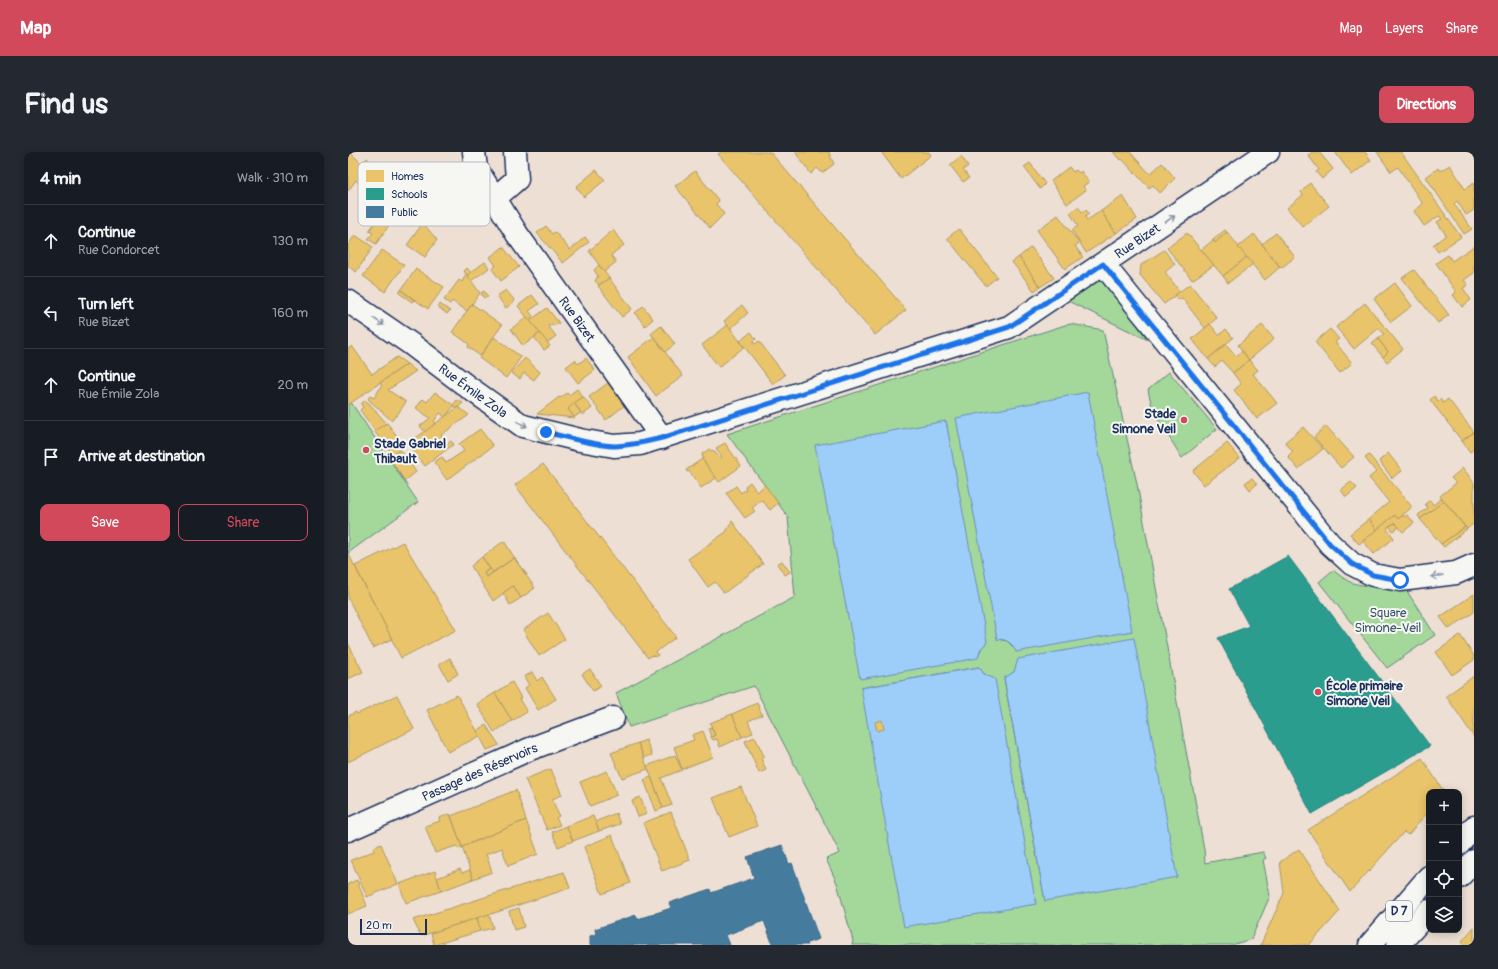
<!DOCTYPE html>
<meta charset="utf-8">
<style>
body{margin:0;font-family:Pangolin,sans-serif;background:#242831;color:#f1f3f6}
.controls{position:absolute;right:12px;bottom:12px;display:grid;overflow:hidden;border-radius:8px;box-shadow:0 2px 10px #0003}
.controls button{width:36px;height:36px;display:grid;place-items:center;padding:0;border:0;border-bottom:1px solid #363941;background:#171b24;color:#f1f3f6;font:20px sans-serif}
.scale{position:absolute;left:12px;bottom:10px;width:67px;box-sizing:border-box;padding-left:4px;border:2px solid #1b2f5e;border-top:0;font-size:11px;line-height:14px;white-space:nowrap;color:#1b2f5e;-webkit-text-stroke:3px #f6f6f2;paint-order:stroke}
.stop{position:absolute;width:12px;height:12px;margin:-9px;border:3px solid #1a73e8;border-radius:50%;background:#fff}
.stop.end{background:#1a73e8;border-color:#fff;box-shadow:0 1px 4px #0008}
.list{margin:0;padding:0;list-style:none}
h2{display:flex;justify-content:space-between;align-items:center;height:52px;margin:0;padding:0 16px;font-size:17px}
h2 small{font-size:13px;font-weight:400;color:#9ea1a6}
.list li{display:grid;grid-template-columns:26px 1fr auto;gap:12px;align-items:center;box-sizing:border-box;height:72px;padding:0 16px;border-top:1px solid #363941}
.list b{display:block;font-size:15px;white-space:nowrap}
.list p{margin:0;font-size:13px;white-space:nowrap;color:#9ea1a6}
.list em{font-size:13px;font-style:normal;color:#9ea1a6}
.actions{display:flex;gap:8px;padding:12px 16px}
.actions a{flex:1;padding:9px 0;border:1px solid #d1495b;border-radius:8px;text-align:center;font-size:14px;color:#d1495b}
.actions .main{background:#d1495b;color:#fff}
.icon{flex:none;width:22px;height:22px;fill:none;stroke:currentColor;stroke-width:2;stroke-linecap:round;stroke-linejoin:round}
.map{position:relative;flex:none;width:1126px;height:793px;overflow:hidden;border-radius:8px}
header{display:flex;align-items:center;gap:24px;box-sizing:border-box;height:56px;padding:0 20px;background:#d1495b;color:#fff}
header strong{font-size:19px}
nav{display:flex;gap:22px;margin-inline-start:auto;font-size:14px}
.intro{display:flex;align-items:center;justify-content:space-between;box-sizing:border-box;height:96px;padding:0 24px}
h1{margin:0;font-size:28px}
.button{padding:10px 18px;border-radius:8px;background:#d1495b;color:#fff;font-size:14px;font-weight:700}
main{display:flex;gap:24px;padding:0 24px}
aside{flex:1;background:#171b24;border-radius:8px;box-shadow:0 2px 10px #0003}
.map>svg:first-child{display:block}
.green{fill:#a4d89a;stroke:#60847c;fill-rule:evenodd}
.water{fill:#9dcef9;stroke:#698ebb}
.homes{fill:#e9c46a;stroke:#ab9766}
.schools{fill:#2a9d8f;stroke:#267c80}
.public{fill:#457b9d;stroke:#38648a}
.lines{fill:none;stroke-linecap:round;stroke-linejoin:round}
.minor-casing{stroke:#1b2f5e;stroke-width:25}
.primary-casing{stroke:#1b2f5e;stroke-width:25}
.minor{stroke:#f6f6f2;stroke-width:22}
.primary{stroke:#f6f6f2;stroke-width:22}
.oneway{stroke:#8892a8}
.route{stroke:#1a73e8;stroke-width:5}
.poi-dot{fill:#d1495b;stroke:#f6f6f2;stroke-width:1.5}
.labels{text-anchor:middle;stroke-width:4;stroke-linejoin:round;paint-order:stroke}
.shield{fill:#f6f6f2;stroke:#5d6b8a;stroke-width:1}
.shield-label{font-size:12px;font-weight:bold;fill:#1b2f5e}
.street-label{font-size:13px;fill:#1b2f5e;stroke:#f6f6f2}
.poi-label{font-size:13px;font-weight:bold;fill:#1b2f5e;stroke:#f6f6f2;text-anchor:start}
.park-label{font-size:13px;fill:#3d596d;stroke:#f6f6f2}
.key{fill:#f6f6f2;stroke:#b4bac6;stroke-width:1}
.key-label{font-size:11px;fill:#1b2f5e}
</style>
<header>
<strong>Map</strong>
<nav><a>Map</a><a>Layers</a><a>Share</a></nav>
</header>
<div class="intro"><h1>Find us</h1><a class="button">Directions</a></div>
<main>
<aside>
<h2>4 min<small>Walk · 310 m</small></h2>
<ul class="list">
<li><svg class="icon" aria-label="ahead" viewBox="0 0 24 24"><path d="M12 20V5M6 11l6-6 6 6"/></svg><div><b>Continue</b><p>Rue Condorcet</p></div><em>130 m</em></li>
<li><svg class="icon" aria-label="left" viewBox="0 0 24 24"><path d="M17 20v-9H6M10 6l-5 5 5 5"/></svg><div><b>Turn left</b><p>Rue Bizet</p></div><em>160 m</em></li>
<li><svg class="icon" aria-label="ahead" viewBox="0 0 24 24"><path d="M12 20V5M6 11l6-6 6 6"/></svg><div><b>Continue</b><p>Rue Émile Zola</p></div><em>20 m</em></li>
<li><svg class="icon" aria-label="arrive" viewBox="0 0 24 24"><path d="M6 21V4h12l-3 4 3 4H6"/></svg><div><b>Arrive at destination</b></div></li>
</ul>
<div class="actions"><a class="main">Save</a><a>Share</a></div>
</aside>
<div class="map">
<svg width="1126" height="793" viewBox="0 0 1126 793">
<rect width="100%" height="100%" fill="#eddfd3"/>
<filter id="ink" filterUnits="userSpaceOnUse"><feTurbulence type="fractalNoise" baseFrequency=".025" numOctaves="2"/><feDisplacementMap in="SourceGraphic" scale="8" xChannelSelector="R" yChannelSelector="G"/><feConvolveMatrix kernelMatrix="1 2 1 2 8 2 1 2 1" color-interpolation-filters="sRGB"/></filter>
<g filter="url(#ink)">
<g class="green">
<polygon points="756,126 800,188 718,148"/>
<path d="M723,172L755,178L789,332L856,697L857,711L915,700L918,706L915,708L922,744L903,787L884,793H504L505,789L489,731L478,707L492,701L406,534L281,575L268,541L447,445L440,365L379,282L717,173ZM598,269L635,494L630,503ZM784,479L665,495L659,489L649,487ZM669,514L697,749L656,527L666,520ZM631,515L636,522L641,525L513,536Z"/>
<polygon points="821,220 869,277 834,306 805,259 800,238"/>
<polygon points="0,246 70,350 0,401"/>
<path d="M985,418C990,422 995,426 1000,429C1011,435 1044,436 1057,436L1087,483L1039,516L971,430Z"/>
</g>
<g class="water">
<path d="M740,240L784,479L668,500C664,491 659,487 649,487L608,266Z"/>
<polygon points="598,269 639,490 632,498 630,506 512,527 467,293"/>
<polygon points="786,486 829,725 697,749 656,526 666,520 670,507"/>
<polygon points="631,515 636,522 647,527 688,752 556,775 513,536"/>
</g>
<g class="homes">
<polygon points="2,0 14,12 19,6 41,31 26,49 8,28 0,39 0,2"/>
<polygon points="373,0 422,0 558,158 527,183 370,2"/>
<polygon points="447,0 482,0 481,1 486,12 474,21 469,16 463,22"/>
<polygon points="533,0 581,0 583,3 553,27"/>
<polygon points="765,0 782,0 802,22 814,11 827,26 812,41 805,33 801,36 774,7 772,8"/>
<polygon points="964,0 971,0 985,17 974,27 968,20 971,18 960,3"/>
<polygon points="987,0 1017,0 1023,8 1004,23"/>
<polygon points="1029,0 1053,0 1113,85 1090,100 1085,93 1098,83 1089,70 1094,67 1091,64 1076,74 1066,59 1075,52 1050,15 1043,20"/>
<polygon points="613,4 620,14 615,18 621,26 615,30 602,13"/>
<polygon points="682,11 697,32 692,37 676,15"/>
<polygon points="1102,13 1117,37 1126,31 1126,58 1118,63 1109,49 1106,52 1124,77 1116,82 1078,25 1090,16 1092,19"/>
<polygon points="721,15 725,20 728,18 731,21 733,19 741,30 735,34 738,38 719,52 703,29"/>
<polygon points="248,18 257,28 236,45 228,35"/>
<polygon points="347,19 371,49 368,52 376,62 362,76 327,34"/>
<polygon points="962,31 981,54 955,75 939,56 955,43 953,40"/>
<polygon points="39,35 57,50 28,92 20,87 25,81 21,79 36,58 33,55 36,50 31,45"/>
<polygon points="775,44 789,67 768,81 753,59"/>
<polygon points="730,55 734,60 738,58 741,62 737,65 739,68 753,59 768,81 738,101 724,78 730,74 722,61"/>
<polygon points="710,63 731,91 727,94 735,105 717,117 689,78"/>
<polygon points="75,71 89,88 77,105 59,93"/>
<polygon points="198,74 204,82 207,80 222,98 237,85 241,90 215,111 189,81"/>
<polygon points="611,77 649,125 638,134 599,86"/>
<polygon points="265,78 276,93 263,103 268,110 256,120 241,99"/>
<polygon points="877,78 879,80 867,91 865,88"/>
<polygon points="879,80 899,105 875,124 853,98 865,88 867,91"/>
<polygon points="839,81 866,113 844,128 819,96"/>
<polygon points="928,81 947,105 933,116 914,92"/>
<polygon points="906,82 932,115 917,128 890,95"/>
<polygon points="7,83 25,95 8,120 0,114 0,93"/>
<polygon points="1126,94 1126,121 1116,128 1120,133 1115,136 1123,148 1114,155 1105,143 1108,140 1088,111 1100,103 1104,109"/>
<polygon points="155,95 171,115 153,129 144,117 148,114 142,105"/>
<polygon points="683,95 706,126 692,135 671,105"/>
<polygon points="34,98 56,113 37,140 15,124"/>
<polygon points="816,98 827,112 817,120 832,140 816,152 792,123 793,113"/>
<polygon points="671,105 692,135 686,139 664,110"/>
<polygon points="899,105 905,112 880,131 875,124"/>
<polygon points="137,110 141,116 123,129 119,123"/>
<polygon points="251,113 261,126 251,133 247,129 250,124 246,118"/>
<polygon points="119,116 123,121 119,123 132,141 119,159 104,149 102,152 96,148 111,128 114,130 118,122 116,119"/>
<polygon points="68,117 96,135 80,157 53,138"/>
<polygon points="1066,118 1101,163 1090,171 1054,126"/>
<polygon points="261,126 284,157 274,165 250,134"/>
<polygon points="1047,131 1064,154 1043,170 1026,147"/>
<polygon points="842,132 869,166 857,176 834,146 831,148 827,143"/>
<polygon points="53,138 66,148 64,150 51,141"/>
<polygon points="158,138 167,149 158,156 149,144"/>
<polygon points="136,139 140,145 137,146 135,145 133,141"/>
<polygon points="184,143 191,152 181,159 185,164 183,166 184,167 199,156 211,171 206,174 204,172 200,174 208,184 199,191 170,154"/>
<polygon points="1017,151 1055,197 1039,210 1035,205 1040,200 1030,187 1036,182 1031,176 1006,197 988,175"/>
<polygon points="92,152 102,159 99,162 90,155"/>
<polygon points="124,152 154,173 132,204 120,195 121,192 104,180"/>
<polygon points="394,153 400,161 382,177 376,169"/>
<polygon points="295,154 305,167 297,174 287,161"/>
<polygon points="179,165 192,181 175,194 163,177"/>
<polygon points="862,172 871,183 878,177 885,186 860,207 844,187"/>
<polygon points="380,173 396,195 371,215 354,193"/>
<polygon points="914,173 926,187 901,208 890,193"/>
<polygon points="313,174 327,192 317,200 303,182"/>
<polygon points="982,177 991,187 987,190 1004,211 992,221 967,190"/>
<polygon points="403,180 408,187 405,190 407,192 411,189 437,223 425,232 392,189"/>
<polygon points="192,181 202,194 196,198 186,185"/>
<polygon points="146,185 173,205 158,226 131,206"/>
<polygon points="306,185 335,224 308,244 280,205"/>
<polygon points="1030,187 1040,200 1035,205 1024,192"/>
<polygon points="878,192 888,204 894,199 901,208 885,221 874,209 867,215 860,207"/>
<polygon points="4,194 24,222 49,205 59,212 0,253 0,197"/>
<polygon points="177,206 192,220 186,228 176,221 172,227 163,221"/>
<polygon points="238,206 247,218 230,231 218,215 227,208 230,212"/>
<polygon points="901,208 910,218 905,222 929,251 909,267 886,238 893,232 885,221"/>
<polygon points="59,212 68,219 40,238 58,250 49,263 43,268 20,247 22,244 26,246 34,233 32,231"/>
<polygon points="260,231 277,253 258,268 241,245"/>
<polygon points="229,237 235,245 220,257 227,266 189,262 211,245 212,246 219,241 221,243"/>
<polygon points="87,240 105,253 109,248 115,251 109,256 106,254 97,265 92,261 86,269 88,271 77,280 72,274 82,266 68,256 75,247 79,250"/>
<polygon points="1086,244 1090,249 1092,247 1095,251 1100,247 1126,280 1114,289 1082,248"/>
<polygon points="235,245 244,256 235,263 226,251"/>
<polygon points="17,248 20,251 21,251 38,271 27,279 12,258 15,255 13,252"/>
<polygon points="226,251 233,261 226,265 220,257"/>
<polygon points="110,255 121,263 93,283 99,292 103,289 106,292 77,314 62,295 61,291"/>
<polygon points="39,271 56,293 45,303 26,279"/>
<polygon points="978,274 1006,305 993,316 966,285"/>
<polygon points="955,275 975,297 950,317 940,305 945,300 937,290"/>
<polygon points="132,277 145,294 99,328 86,310 94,305 98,311 116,299 111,292"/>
<polygon points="1126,280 1126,297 1122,300 1114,289"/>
<polygon points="377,291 393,314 371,330 354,307 355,306 354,302 361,297 364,299 365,298 372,306 374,305 368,296"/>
<polygon points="879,291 892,306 856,333 845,319"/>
<polygon points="53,298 68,320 57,329 41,306"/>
<polygon points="1040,301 1054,319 1044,326 1031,309"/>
<polygon points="1021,303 1064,355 1050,367 1047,363 1029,378 1021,367 1041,350 1021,326 1028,320 1017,306"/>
<polygon points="354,307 368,326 353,336 341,319 339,320 338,318"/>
<polygon points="195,312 328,485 308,500 310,503 306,505 304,503 300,506 167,333"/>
<polygon points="1115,316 1126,331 1126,371 1119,377 1092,344 1108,331 1103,326"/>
<polygon points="904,326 909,332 902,338 897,331"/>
<polygon points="402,330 409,340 417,333 430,351 422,358 414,348 404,356 407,359 397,366 378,341 388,334 393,341 398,337 397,334"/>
<polygon points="1003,330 1009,336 998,345 993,338"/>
<polygon points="1094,346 1096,349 1072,367 1070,363 1080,356 1077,352 1082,348 1085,353"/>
<polygon points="1096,349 1117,375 1093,392 1072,367"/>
<polygon points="1047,363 1050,367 1055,363 1056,365 1059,363 1066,371 1055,380 1047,371 1041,374 1039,377 1046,386 1026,402 1015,389"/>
<polygon points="1021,367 1029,378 1011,392 1002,382"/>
<polygon points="384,369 415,412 376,441 367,430 360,435 340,407 378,380"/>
<polygon points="1047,371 1051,375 1045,379 1041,374"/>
<polygon points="1117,375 1119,377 1096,395 1093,392"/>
<polygon points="156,389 166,405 179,423 166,406 145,420 142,417 134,405"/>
<polygon points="55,390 108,478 53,506 7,414"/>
<polygon points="0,401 44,487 25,496 0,446"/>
<polygon points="134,405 142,417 136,421 139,425 166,406 187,436 173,446 165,434 145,449 123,414"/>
<polygon points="434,409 442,420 437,423 429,412"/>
<polygon points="142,417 145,420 139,425 136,421"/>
<polygon points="165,434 173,446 162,453 155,441"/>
<polygon points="1126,442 1126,460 1101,477 1092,465"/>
<polygon points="200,461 217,487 191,504 175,478"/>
<polygon points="1112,483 1126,504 1126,508 1104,523 1088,500"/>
<polygon points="0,491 15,520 0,527"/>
<polygon points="102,506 110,522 100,528 91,512"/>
<polygon points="242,517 253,534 245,539 234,522"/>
<polygon points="184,520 189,529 194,525 208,547 190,558 177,536 181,533 176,525"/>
<polygon points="1126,524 1126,585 1098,544"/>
<polygon points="164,530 173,546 171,547 179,560 164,569 147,541"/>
<polygon points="147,541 164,569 146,580 129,552"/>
<polygon points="49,543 66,577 0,610 0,564 8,560 9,562"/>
<polygon points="109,543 132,584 100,600 79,558"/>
<polygon points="409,551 414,563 400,569 405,581 394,585 384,562"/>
<polygon points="384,562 394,585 372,595 369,587 365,588 363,585 367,583 362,571"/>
<polygon points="534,568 536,577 529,579 527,570"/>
<polygon points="138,573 151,593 139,598 129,579"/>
<polygon points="363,575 367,583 363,585 360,576"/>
<polygon points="355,579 365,605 334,617 326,595 346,588 344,583"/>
<polygon points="407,585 416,604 413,606 418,618 411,621 397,589"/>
<polygon points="298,588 304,603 296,606 290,591"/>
<polygon points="290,591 300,617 274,626 263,601"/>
<polygon points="327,603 334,618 313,626 324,653 315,656 299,614"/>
<polygon points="1074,606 1096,640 1081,640 1081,659 1060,683 1056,680 1002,740 960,678"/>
<polygon points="203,617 214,643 204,647 211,664 208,666 212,673 199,678 177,627"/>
<polygon points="259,619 269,643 242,654 232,630"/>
<polygon points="303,625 315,656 308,659 296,628"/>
<polygon points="393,635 409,674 381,685 365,646"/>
<polygon points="168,638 178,668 114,695 103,664"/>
<polygon points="292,645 299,662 290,665 284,649"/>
<polygon points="323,660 342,708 314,719 295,671"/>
<polygon points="268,661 272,672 251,679 247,670"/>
<polygon points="102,662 114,695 110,697 108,694 87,701 77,674 92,669 91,666"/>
<polygon points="245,664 251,679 225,689 218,674"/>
<polygon points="178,668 190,702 160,714 154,696 138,702 144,720 125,727 114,695"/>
<polygon points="218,674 225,689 210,695 204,680"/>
<polygon points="264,683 282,731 254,742 236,695"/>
<polygon points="33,692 50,732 19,745 3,708 26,699 25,696"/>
<polygon points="951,697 992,759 961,793 911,793 913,792 936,741 932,710"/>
<polygon points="112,717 114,721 122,718 125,727 93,739 89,726"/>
<polygon points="87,719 93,739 58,751 51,732"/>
<polygon points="216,720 222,736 143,762 73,784 65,768"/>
<polygon points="9,728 19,754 0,762 0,732"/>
<polygon points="171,756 176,775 166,778 161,759"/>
<polygon points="141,762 145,776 132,779 129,766"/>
<polygon points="129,766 132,779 86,793 83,781"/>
<polygon points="1126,775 1126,793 1116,793 1114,789"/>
</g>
<polygon class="schools" points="940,404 1082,594 964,662 870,486 901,474 881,437"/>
<polygon class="public" points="434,693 441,712 444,711 471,787 459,791 460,793 425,793 416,769 378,783 382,793 242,793 242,784 248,782 247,777 288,763 290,767 323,756 321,751 362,737 363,741 406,726 399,705"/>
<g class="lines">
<g class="minor-casing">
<g id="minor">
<path id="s1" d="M126,0L128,16L169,82L314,286"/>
<polyline points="147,46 169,27 167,0"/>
<polyline points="755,112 982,392 1004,412 1025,423 1052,428 1108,421 1126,413"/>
<path id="s2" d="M0,149L63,192L120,235L175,274L232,288L266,294L292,292L661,175L920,0"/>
<path id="s3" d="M0,678L182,597L265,566"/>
</g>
</g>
<g class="primary-casing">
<g id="primary">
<polyline points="1111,692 1126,675"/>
<polyline points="1111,725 1126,709"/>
<polyline points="1022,793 1081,725"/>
<polyline points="1050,793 1081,759"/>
</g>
</g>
<use href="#minor" class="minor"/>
<use href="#primary" class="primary"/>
</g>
<defs><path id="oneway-shaft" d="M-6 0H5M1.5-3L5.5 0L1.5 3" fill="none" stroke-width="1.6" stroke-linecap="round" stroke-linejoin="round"/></defs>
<g class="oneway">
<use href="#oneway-shaft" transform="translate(822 67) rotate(-34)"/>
<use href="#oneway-shaft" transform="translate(31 170) rotate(34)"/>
<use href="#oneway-shaft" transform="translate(174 272) rotate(28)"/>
<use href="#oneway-shaft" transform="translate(1089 424) rotate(172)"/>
</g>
</g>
<g class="lines" filter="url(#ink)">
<path class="route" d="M198,280C218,285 248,294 268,294C284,293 298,290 314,286L661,175L755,112L982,392L1004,412L1025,423L1052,428"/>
</g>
<g class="poi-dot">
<circle cx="836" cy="268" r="4"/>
<circle cx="18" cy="298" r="4"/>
<circle cx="970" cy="540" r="4"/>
</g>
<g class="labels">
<rect class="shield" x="1038" y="749" width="26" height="20" rx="3"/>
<g class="shield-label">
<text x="1051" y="763">D 7</text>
</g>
<g class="street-label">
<text dy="5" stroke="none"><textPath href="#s2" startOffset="876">Rue Bizet</textPath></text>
<text dy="5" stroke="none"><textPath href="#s1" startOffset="198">Rue Bizet</textPath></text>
<text dy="5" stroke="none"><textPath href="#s2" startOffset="154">Rue Émile Zola</textPath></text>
<text dy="5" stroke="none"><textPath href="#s3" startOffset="144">Passage des Réservoirs</textPath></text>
</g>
<g class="poi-label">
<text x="828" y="266" text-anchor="end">Stade<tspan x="828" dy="15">Simone Veil</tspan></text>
<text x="26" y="296">Stade Gabriel<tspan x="26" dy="15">Thibault</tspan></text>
<text x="978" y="538">École primaire<tspan x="978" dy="15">Simone Veil</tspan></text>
</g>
<g class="park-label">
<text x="1040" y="465">Square<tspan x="1040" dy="15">Simone-Veil</tspan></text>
</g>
</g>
<rect x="10" y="10" width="132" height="64" rx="6" class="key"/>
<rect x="18" y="18" width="18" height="12" fill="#e9c46a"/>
<rect x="18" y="36" width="18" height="12" fill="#2a9d8f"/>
<rect x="18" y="54" width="18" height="12" fill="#457b9d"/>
<g class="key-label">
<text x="43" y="28">Homes</text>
<text x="43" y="46">Schools</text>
<text x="43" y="64">Public</text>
</g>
</svg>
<div class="controls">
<button>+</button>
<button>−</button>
<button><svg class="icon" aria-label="locate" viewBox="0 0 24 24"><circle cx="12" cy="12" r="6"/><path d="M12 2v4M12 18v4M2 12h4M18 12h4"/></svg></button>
<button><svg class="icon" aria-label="layers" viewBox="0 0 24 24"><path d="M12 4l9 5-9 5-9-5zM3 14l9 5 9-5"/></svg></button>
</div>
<div class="scale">20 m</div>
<div class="stop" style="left:1052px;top:428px"></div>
<div class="stop end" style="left:198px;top:280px"></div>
</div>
</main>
